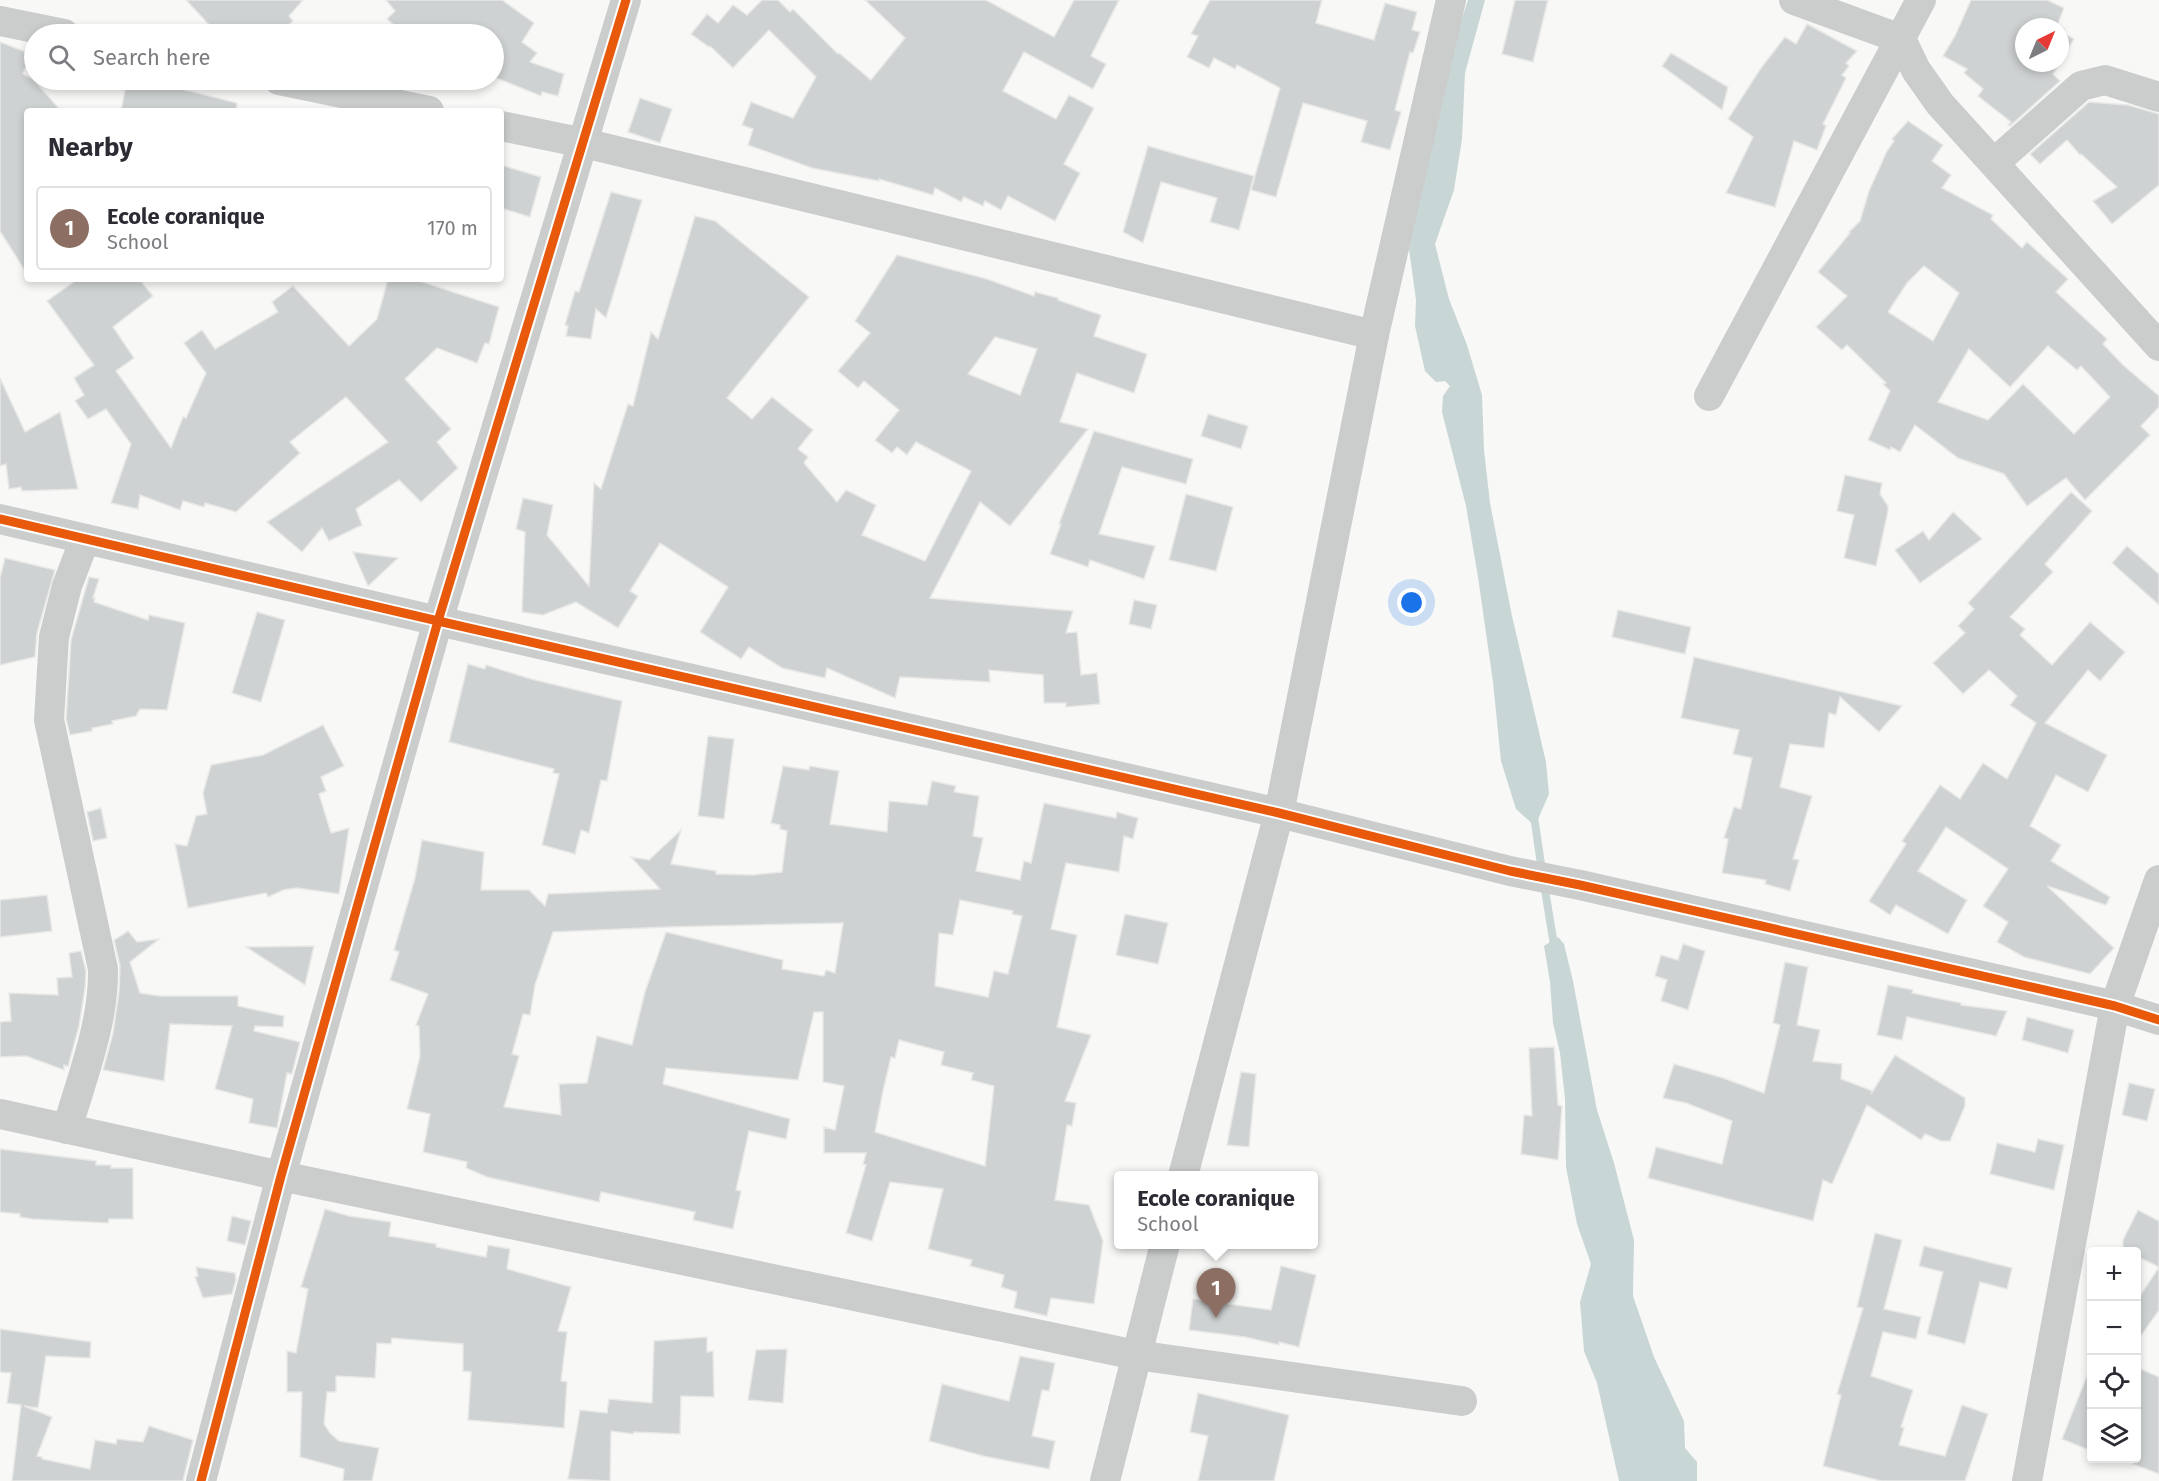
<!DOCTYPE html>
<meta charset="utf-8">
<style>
body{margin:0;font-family:"Fira Sans",sans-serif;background:#f2f2f3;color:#2b2b33}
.controls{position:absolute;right:18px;bottom:18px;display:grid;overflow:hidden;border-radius:6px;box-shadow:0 3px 9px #0003}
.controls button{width:54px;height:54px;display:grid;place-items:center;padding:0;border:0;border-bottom:2px solid #e1e1e2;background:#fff;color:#2b2b33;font:30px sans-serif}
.compass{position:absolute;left:2015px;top:18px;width:54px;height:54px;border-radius:50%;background:#fff;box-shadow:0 3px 9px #0003;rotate:43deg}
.you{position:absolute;left:1412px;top:603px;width:21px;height:21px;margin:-15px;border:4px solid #fff;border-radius:50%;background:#1a73e8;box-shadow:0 0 0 9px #1a73e833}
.badge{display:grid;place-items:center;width:39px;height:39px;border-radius:50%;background:#2563eb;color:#fff;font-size:20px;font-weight:700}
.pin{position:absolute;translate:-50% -50px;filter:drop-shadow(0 2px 3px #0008)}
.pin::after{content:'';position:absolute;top:32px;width:21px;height:18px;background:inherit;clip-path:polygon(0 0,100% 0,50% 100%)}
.popup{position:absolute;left:1114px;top:1171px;width:204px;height:78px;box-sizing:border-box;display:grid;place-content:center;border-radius:6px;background:#fff;filter:drop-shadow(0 2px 4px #0005);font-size:20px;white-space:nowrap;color:#7c7c81}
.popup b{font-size:22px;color:#2b2b33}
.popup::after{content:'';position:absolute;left:50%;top:100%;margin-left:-12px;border:12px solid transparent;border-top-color:#fff}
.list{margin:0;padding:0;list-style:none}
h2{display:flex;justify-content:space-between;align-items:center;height:78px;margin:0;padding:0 24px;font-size:26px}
h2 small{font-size:20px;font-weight:400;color:#7c7c81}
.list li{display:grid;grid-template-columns:39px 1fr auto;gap:18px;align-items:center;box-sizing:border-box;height:84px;margin:0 12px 12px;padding:0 12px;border:2px solid #e1e1e2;border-radius:6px}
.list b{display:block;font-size:22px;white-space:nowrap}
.list p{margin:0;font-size:20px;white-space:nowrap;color:#7c7c81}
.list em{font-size:20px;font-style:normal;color:#7c7c81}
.icon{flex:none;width:33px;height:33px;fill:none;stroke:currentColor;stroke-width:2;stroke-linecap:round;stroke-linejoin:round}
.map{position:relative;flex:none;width:2159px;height:1481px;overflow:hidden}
.search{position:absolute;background:#fff;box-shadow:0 3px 9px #0003;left:24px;top:24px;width:480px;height:66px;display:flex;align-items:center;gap:15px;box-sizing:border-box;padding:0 21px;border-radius:33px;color:#7c7c81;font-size:22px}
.panel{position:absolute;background:#fff;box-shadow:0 3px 9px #0003;left:24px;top:108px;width:480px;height:174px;border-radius:6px}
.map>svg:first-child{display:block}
.water{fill:#c9d6d6}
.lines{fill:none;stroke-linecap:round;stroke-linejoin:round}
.stream{stroke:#c9d6d6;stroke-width:8}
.building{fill:#cfd2d2;stroke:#e8e8e7;stroke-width:1.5;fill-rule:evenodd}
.minor{stroke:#cbcdcd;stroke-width:30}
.cycleway-casing{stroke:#fff;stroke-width:13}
.cycleway{stroke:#e8590c;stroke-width:9}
</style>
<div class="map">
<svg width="2159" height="1481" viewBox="0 0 2159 1481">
<rect width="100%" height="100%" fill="#f8f8f7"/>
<g class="water">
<polygon points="1468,0 1485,0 1465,73 1462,139 1454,190 1435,244 1449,299 1467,345 1482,395 1484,450 1490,503 1512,616 1546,762 1549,794 1535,826 1516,809 1501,761 1493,682 1478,577 1466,506 1442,412 1443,396 1450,386 1445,381 1436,382 1425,371 1415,326 1416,300 1409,249 1441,82"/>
<polygon points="1558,937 1564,944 1573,981 1597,1110 1614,1163 1634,1240 1633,1296 1654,1357 1684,1421 1685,1448 1697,1462 1697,1481 1619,1481 1597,1383 1584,1351 1580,1302 1591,1264 1577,1224 1566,1167 1565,1099 1560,1053 1553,1023 1550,982 1544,946"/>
</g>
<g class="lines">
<g class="stream">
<polyline points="1534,816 1542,871"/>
<polyline points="1544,884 1555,951"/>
</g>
</g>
<g class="building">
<polygon points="186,0 303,0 289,16 293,21 279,34 249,34 236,30 235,34 214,30"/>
<polygon points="386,0 502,0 534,23 522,42 537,53 530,62 564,74 558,96 542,92 541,96 494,77 494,34 404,34 387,19 395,11"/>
<polygon points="762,0 778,0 790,12 793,9 838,54 839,53 871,80 905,38 865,0 986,0 1054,37 1074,0 1119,0 1091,56 1106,64 1093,89 1024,52 1003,91 1056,119 1069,95 1094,108 1064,164 1080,173 1055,221 1008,196 1001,210 985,201 983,206 964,197 961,202 935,188 933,195 879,179 879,181 812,168 748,145 753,129 742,125 751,102 793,118 816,77 769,30 733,68 710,46 709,47 691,34 707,14 718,23 733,5 747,15"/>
<polygon points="1210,0 1322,0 1316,23 1374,40 1385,3 1417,12 1412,30 1420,32 1413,53 1410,52 1395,110 1401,112 1390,150 1361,142 1367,121 1303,103 1276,197 1251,190 1280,88 1237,65 1235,69 1214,58 1209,68 1187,57 1198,36 1191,34"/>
<polygon points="1515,0 1548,0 1533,62 1502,54"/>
<path d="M1971,0H2047L2064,8L2057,26L2064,29L2063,33L2074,39L2053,74L2060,81L2010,126L2008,125L2011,122L1978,96L1983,89L1964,73L1967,69L1943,56L1955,36ZM2024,27H2060V63H2024Z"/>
<polygon points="1807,24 1857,51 1846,63 1849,66 1842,75 1846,78 1823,124 1826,126 1817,150 1794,141 1775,207 1726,193 1753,137 1728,119 1761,68 1785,37 1796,44"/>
<polygon points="0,42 31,54 23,74 33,79 61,111 27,111 27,274 0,231"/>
<polygon points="1671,53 1728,87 1722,110 1662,66"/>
<polygon points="127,80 146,80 237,103 236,111 121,111"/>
<polygon points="640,98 672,109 660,143 628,132"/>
<polygon points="2089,102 2128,105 2159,114 2159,185 2112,224 2093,201 2117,187 2081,154 2080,155 2067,140 2040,164 2030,154"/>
<path d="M1908,121L1943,145L1932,161L1951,175L1942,188L1993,215L1991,219L2022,248L2027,242L2068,279L2056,292L2107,339L2103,344L2123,365L2159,396V407L2141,426L2150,435L2085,500L2066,478L2027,506L2004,474L1958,458L1915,425L1900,452L1891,447L1890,450L1868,440L1890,391L1883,384L1886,383L1847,345L1842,350L1816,327L1847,296L1818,272L1850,233L1849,232L1860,221L1869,191L1887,151L1894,141L1892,139ZM1924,266L1959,293L1933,341L1888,312L1907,283ZM2048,346L2077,370L2081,366L2110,397L2074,434L2023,384L1988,420L1938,402L1969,349L2010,387Z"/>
<polygon points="1148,146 1254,176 1239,230 1210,222 1217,198 1161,182 1143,243 1123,232"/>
<polygon points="501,165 541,177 530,217 501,208"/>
<polygon points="611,192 642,200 606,318 596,309 591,339 566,336 568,326 565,325 575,291 579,292"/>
<path d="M695,216L715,221L809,297L727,398L752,419L772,397L813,430L798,449L808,457L804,463L837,502L846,490L876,505L862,535L925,561L971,471L916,442L907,455L897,447L892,453L875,440L899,410L864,381L858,388L838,371L870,333L855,321L897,255L987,279L1034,296L1035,292L1058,298V300L1101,315L1094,336L1147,354L1134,393L1077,373L1060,422L1088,429L1010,526L980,502L930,598L1073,611L1066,633L1077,632L1081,675L1097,673L1100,704L1066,707V703H1044L1043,675L989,670L990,682L900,677L895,698L827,668L825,678L782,668L749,647L741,659L700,632L728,587L660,543L630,591L638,596L618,628L576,602L543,615L522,612L525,532L516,529L523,498L553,505L547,535L589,586L594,483L601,489L628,404L633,406L651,332L658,339ZM995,337L1037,349L1020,395L968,374Z"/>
<polygon points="78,279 139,279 153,296 113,327 134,358 116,371 171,448 183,417 186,418 206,373 184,343 202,330 215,349 278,312 272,302 293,286 349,346 377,319 388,279 413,279 499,307 489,344 485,343 477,363 437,348 405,379 451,429 437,442 458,468 421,502 399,480 356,509 362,525 329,541 322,528 302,552 267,522 388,442 346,397 290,442 300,453 236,512 205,503 204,507 183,501 180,510 140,495 138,509 111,503 131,444 106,409 88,419 75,401 84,395 74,378 94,365 47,301"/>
<polygon points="0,378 25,432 60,412 78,489 22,491 21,487 9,489 6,464 0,466"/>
<polygon points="1208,414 1248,426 1241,449 1201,436"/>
<polygon points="1094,431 1193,459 1186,484 1122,467 1099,534 1155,546 1144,579 1090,560 1088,567 1050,554 1061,524 1059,524"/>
<polygon points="1845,475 1882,483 1880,494 1888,506 1888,511 1876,566 1844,558 1854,515 1837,511"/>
<polygon points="2071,492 2092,511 2045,564 2053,572 2010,617 2025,629 2020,635 2052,665 2090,622 2125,652 2100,681 2088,670 2045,723 2107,755 2088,792 2056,775 2030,826 2061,845 2051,861 2110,897 2106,905 2047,886 2114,948 2090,974 2024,957 1997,942 2008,922 1983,906 2008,869 1946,827 1918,871 1967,900 1948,934 1896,905 1890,915 1869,901 1906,844 1902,841 1940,785 1960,799 1983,763 2007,779 2036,723 2010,705 2017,696 1989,670 1963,694 1933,663 1965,633 1958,626 1974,609 1968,603"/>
<polygon points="1186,494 1233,507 1216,571 1169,560"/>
<polygon points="1953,512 1982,539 1920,583 1895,550 1923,531 1929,540"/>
<polygon points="2127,546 2159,574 2159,605 2112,563"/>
<polygon points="353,552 398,558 368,586"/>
<polygon points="5,558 55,570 37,633 35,657 0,665 0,578"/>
<polygon points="89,577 99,579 93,598 95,598 94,602 148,620 149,615 185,623 167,710 140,709 136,716 112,721 113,724 92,728 92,731 70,735 66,719 71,640"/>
<polygon points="1134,600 1157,605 1151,629 1129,624"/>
<polygon points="1618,610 1691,627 1685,654 1612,637"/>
<polygon points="257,612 285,620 261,702 232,693"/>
<polygon points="1694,657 1902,706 1879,732 1840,697 1836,715 1829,713 1824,748 1790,744 1780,787 1812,796 1793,859 1799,860 1790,891 1765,884 1766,880 1722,873 1728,839 1724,838 1734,807 1741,809 1752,758 1733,754 1739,730 1681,718"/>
<polygon points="468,664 485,669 486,665 531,679 622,701 607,781 601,780 589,833 581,830 575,854 542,845 559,774 553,773 554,769 449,742"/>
<polygon points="323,725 344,766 321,777 326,791 319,794 331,833 349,828 339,894 297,888 283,890 268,897 266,893 188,908 175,844 187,846 196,816 207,814 203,793 211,765 263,755"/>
<polygon points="708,736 734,739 724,819 698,816"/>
<path d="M783,766L809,770L810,766L839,771L830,824L887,832L889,801L927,805L932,781L956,786L954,792L979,796L973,836L983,838L976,871L1020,880L1024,861L1031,863L1044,803L1116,818L1117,812L1138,818L1133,839L1124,836L1119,872L1066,863L1051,929L1077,935L1057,1027L1091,1035L1065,1101L1076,1103L1072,1126L1067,1125L1055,1200L1089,1205L1103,1241L1094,1304L1051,1298L1047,1316L1014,1308L1017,1292L1001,1287L1004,1275L970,1266L972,1260L928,1249L943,1189L890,1182L872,1241L846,1233L866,1165L863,1164L866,1153H824V1127L835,1130L844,1086L823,1082V1012H814L798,1080L666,1068L663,1084L790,1119L786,1139L749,1131L736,1190L741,1191L733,1229L693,1220L695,1212L601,1192L599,1202L487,1177L466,1168L467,1162L423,1152L430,1114L407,1109L420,1056L419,1026L416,1025L428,994L390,980L399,952L394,950L415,878L422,840L484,852L481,890H529L545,906L548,894L660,889L631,857L649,860L681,830L671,864L716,871V874L753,875L782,872L787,831L780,829V825L771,823ZM960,900L1013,911L1012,914L1022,916L1008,974L994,971L988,997L935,986L939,933L953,935ZM843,923L835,973L826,970L824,976L782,969L783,960L666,932L645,992L632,1045L597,1036L587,1083L559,1084L561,1115L504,1107L519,1056L512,1054L523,1014L530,1015L535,985L553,932L668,927ZM899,1040L944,1052L941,1065L973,1073L971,1080L994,1086L985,1166L875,1132L883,1091L891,1057L895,1058Z"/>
<polygon points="101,808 107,838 93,841 87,812"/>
<polygon points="47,895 52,931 0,937 0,900"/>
<polygon points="1125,914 1168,923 1158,964 1116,955"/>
<polygon points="128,931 137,942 159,939 130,962 140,993 160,996 238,996 238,1006 284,1016 283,1027 255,1026 254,1031 300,1042 292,1074 287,1073 277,1128 249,1123 253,1099 215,1089 232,1026 170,1024 164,1081 103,1070 113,1033 119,991 120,966 114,940"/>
<polygon points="1683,944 1705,951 1688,1010 1661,1001 1667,980 1655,976 1661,955 1678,960"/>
<polygon points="314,946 305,985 246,947"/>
<polygon points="81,951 86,971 85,988 79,1026 68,1067 64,1065 64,1070 26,1056 0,1057 0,1022 11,1021 9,993 58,995 57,978 72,977 69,953"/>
<polygon points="1785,962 1808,967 1797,1025 1820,1030 1813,1061 1842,1064 1841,1079 1873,1091 1871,1094 1895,1055 1965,1098 1965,1106 1950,1141 1941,1141 1925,1134 1921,1140 1867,1105 1832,1184 1823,1180 1813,1221 1648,1178 1656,1147 1722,1164 1732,1121 1686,1103 1663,1098 1674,1064 1723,1078 1764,1093 1780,1025 1773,1023"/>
<polygon points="1888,985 1913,990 1912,993 1961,1003 1961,1005 2007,1011 1996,1036 1907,1017 1902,1040 1877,1035"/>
<polygon points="2027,1017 2074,1030 2068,1053 2022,1040"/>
<polygon points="1554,1047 1558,1105 1562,1106 1558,1160 1521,1154 1524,1115 1532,1116 1529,1048"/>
<polygon points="1241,1072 1256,1074 1249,1147 1227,1145"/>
<polygon points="2129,1083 2155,1089 2147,1121 2122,1115"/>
<polygon points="2038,1139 2064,1145 2054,1190 1990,1174 1997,1143 2035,1152"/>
<polygon points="0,1149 96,1161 96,1165 111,1165 111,1168 133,1168 133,1219 109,1219 108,1223 32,1219 20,1217 20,1214 0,1212"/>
<polygon points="325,1209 349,1216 391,1222 389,1236 436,1244 436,1247 486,1257 488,1245 510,1249 507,1269 571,1287 558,1331 567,1332 561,1381 567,1382 564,1428 468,1420 471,1372 463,1371 463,1344 392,1338 391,1344 377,1343 375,1378 336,1376 336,1392 327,1392 324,1424 330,1433 339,1441 379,1448 372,1481 343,1481 344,1469 300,1457 302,1392 287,1392 287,1351 296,1353 308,1289 301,1287"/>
<polygon points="2138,1210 2159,1221 2159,1267 2136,1256 2136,1251 2128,1251 2123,1249 2123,1240"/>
<polygon points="232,1216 251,1221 245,1245 227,1241"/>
<polygon points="1875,1233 1902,1240 1884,1309 1921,1317 1916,1339 1883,1332 1871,1376 1913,1390 1901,1427 1904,1428 1899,1445 1945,1456 1962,1405 1988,1414 1965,1481 1881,1481 1823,1466 1841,1395 1837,1394 1863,1308 1857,1307"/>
<polygon points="1924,1246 2012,1268 2007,1289 1980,1282 1965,1344 1927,1334 1943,1272 1919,1266"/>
<polygon points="1281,1266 1316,1275 1299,1347 1279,1342 1279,1345 1245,1337 1189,1330 1193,1299 1271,1310"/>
<polygon points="196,1267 235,1273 236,1280 232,1294 203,1298 195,1277 198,1276"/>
<polygon points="2159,1267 2159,1310 2136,1343 2136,1302"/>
<polygon points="0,1329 91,1342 90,1358 46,1356 38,1408 24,1406 52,1417 37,1456 42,1457 42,1459 90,1469 95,1440 116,1444 117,1439 143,1442 149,1426 193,1440 183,1481 12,1481 21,1405 7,1403 11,1373 0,1372"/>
<polygon points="707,1337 707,1352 713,1351 714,1397 681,1396 680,1434 634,1432 633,1434 611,1431 610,1481 568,1479 580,1410 607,1413 609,1399 652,1403 654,1341"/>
<polygon points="787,1349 783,1403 748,1400 756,1350"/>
<polygon points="1020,1356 1055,1363 1049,1391 1042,1390 1032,1436 1055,1441 1049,1469 983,1456 929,1441 942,1384 1009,1401"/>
<polygon points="2136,1367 2159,1377 2159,1474 2133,1464 2136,1458"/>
<polygon points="2090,1368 2091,1368 2091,1451 2062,1439"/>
<polygon points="1198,1393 1289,1415 1274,1481 1198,1481 1208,1436 1190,1432"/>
</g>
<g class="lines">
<g class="minor">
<polyline points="1794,0 1901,39 1916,70 1940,104 2159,346"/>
<polyline points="0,21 64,34"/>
<polyline points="279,80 429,111"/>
<polyline points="501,126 584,143 1374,335"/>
<polyline points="1994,163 2081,86 2105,80 2159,97"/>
<polyline points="1709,396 1921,0"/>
<polyline points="0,519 438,621 1279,813 1510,871 1580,885 2115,1006 2159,1020"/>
<polyline points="0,1114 281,1176 1136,1355 1462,1401"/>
<path d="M67,1129C82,1077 104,1023 103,969L49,720L54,637L67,586L85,539"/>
<polyline points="1183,1176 1279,813 1374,335 1451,0"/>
<polyline points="201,1481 281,1176 438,621 626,0"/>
<polyline points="1105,1481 1165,1244"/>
<polyline points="2027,1481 2115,1006 2159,880"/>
</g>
<g class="cycleway-casing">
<g id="cycleway">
<polyline points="0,519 438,621 1279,813 1510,871 1580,885 2115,1006 2159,1020"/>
<polyline points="201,1481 281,1176 438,621 626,0"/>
</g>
</g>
<use href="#cycleway" class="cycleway"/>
</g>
</svg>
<div class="controls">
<button>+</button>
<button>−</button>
<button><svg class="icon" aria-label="locate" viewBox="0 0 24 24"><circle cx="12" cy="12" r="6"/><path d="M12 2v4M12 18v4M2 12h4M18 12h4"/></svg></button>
<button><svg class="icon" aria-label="layers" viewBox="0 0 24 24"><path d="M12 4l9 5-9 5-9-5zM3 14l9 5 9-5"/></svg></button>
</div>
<svg class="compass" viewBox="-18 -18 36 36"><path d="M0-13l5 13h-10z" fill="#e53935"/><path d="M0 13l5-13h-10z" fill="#7c7c81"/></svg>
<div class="you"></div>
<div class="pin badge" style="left:1216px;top:1318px;background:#8d6e63">1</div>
<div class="popup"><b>Ecole coranique</b>School</div>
<div class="search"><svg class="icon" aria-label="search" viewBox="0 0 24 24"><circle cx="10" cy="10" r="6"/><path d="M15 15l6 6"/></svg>Search here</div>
<section class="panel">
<h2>Nearby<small></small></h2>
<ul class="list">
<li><span class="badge" style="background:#8d6e63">1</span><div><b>Ecole coranique</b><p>School</p></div><em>170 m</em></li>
</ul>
</section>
</div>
